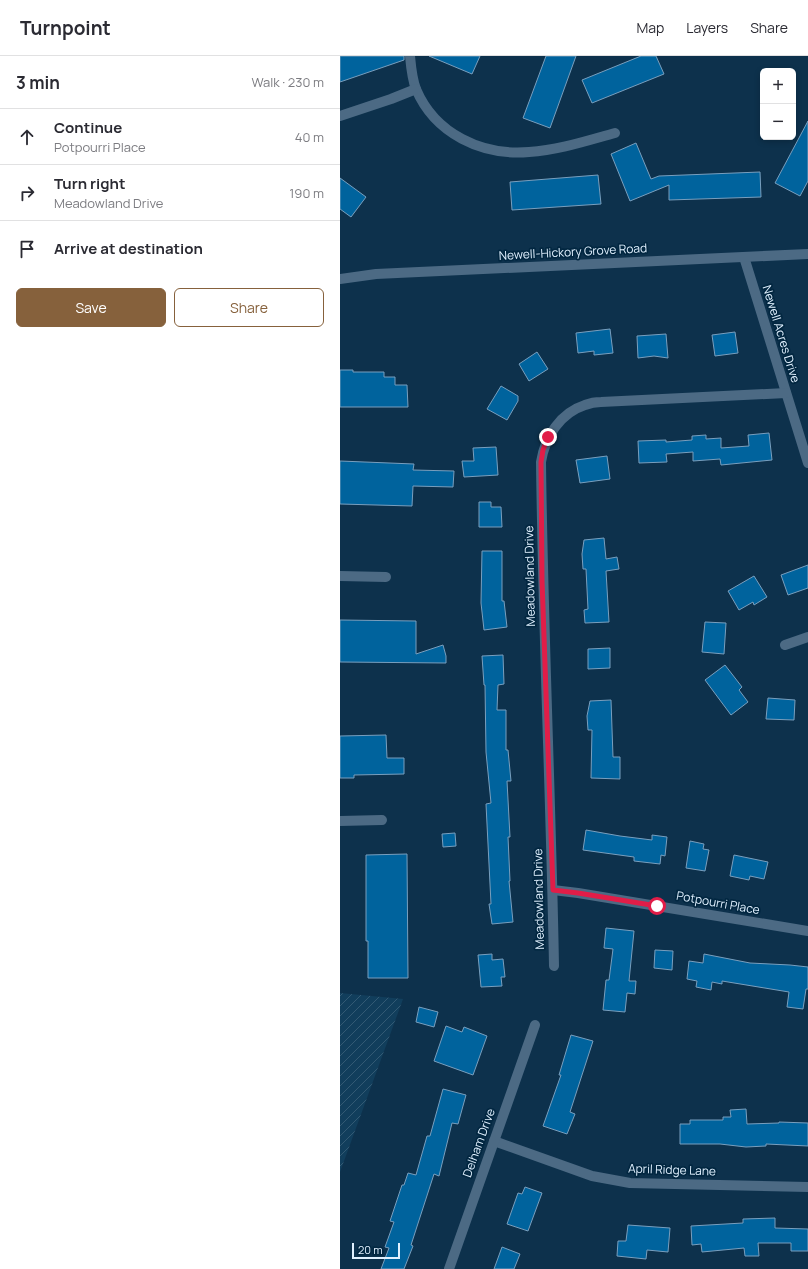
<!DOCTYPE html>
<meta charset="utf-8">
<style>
body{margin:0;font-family:Manrope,sans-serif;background:#f2f2f3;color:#2b2b33}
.controls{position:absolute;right:12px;top:12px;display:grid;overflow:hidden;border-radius:6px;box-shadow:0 2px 6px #0003}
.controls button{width:36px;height:36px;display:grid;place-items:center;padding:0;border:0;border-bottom:1px solid #e1e1e2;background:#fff;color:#2b2b33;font:20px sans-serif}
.scale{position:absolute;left:12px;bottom:10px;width:48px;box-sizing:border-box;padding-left:4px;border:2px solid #e1f1ff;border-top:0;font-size:11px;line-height:14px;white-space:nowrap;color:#e1f1ff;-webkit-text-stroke:3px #022741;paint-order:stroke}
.stop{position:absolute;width:12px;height:12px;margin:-9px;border:3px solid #e11d48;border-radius:50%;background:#fff}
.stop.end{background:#e11d48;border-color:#fff;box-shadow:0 1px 4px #0008}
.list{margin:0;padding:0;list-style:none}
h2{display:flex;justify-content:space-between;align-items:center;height:52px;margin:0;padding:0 16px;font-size:17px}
h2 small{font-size:13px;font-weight:400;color:#7c7c81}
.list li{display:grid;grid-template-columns:26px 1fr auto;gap:12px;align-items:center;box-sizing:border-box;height:56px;padding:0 16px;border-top:1px solid #e1e1e2}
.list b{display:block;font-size:15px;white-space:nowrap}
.list p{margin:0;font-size:13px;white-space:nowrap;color:#7c7c81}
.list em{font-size:13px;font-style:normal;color:#7c7c81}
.actions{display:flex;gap:8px;padding:12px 16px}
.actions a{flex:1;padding:9px 0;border:1px solid #86613c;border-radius:6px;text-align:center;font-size:14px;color:#86613c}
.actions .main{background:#86613c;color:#fff}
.icon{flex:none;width:22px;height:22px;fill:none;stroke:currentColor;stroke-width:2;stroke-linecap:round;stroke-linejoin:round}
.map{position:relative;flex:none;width:468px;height:1213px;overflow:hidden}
header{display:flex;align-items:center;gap:24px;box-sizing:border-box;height:56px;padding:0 20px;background:#fff;border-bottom:1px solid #e1e1e2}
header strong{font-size:19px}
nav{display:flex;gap:22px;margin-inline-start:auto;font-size:14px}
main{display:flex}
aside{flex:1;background:#fff}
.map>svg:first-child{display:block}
.industrial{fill:url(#industrial-furrows)}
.building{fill:#00639d;stroke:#799fbe}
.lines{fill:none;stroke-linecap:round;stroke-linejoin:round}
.minor{stroke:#4c6a84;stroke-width:10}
.route{stroke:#e11d48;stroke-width:5}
.labels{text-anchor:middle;stroke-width:3.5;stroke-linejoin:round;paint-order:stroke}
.street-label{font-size:12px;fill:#e1f1ff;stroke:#022741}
</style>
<header>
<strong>Turnpoint</strong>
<nav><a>Map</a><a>Layers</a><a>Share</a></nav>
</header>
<main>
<aside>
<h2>3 min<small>Walk · 230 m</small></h2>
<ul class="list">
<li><svg class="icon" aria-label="ahead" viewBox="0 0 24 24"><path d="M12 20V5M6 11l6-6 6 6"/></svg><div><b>Continue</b><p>Potpourri Place</p></div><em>40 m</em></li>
<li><svg class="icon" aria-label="right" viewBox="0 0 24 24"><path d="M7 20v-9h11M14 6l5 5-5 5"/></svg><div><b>Turn right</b><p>Meadowland Drive</p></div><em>190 m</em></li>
<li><svg class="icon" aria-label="arrive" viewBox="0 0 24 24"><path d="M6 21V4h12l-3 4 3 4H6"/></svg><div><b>Arrive at destination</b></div></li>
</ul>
<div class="actions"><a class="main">Save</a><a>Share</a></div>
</aside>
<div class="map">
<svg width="468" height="1213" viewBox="0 0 468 1213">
<defs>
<pattern id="industrial-furrows" width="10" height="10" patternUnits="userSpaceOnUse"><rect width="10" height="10" fill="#113e5c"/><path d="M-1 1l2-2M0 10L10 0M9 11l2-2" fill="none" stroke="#335a74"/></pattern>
</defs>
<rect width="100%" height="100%" fill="#0d314c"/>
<polygon class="industrial" points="0,937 63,943 0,1116"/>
<g class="building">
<polygon points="0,0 64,0 64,4 0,26"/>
<polygon points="89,0 140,0 132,18"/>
<polygon points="206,0 236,0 210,72 183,62"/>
<polygon points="301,0 316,0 324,18 252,47 242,24"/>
<polygon points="468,65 468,125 460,140 435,127"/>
<polygon points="296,87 311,123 319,120 420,116 421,141 329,144 329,129 290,145 271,98"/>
<polygon points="258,119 261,148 172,154 170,126"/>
<polygon points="0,122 26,141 11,161 0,153"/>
<polygon points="270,273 273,297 254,299 254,295 238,297 236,277"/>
<polygon points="395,276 398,297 375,300 372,279"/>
<polygon points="326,278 328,302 314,300 298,302 297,280"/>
<polygon points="197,296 208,313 189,325 179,308"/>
<polygon points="0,314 13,314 13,316 44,316 44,321 55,321 55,329 67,329 68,351 0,351"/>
<polygon points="161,330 178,340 178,345 167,364 147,353"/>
<polygon points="429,377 432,404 381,409 380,403 353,405 353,396 326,398 327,406 299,407 298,385 326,384 326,386 352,384 352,380 366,379 366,383 381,382 381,392 409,390 408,379"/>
<polygon points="156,391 158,419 124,421 122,405 134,405 133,392"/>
<polygon points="267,400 270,423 240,427 236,404"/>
<polygon points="0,405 74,408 73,414 114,415 113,431 73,430 72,450 0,448"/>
<polygon points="139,446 151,446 151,451 161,451 162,471 139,471"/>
<polygon points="264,482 266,503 277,501 279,513 266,515 269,566 245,567 244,554 248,553 246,513 243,513 242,498 244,484"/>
<polygon points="142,495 162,495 162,545 164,545 167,571 144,574 141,547"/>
<polygon points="468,509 468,532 448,539 441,519"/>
<polygon points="414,520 427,541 414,549 413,546 399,554 388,535"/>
<polygon points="0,564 76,565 76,598 103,589 106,600 106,607 0,606"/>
<polygon points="365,566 386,567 384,598 362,596"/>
<polygon points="270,592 270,612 248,613 248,593"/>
<polygon points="163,599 164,628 158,629 157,654 166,654 166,694 168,694 171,725 167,725 170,781 168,781 170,825 169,825 173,866 152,868 149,848 151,848 146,748 151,747 146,696 145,629 144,629 142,600"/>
<polygon points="385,609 402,631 399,634 408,646 391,659 365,624"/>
<polygon points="428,642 455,644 454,664 426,663"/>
<polygon points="271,644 273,701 280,701 280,723 251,722 252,674 248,674 247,660 250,645"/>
<polygon points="46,679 47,702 64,702 64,718 14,719 14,722 0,722 0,680"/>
<polygon points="246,774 280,780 312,784 312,779 327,781 325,800 321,799 320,808 294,805 294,801 243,794"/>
<polygon points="115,777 116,790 103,791 102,778"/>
<polygon points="350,785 364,788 363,793 369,794 365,815 346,812"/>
<polygon points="67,798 68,922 28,922 28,885 26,885 26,799"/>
<polygon points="394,799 428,806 424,823 410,820 409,824 390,820"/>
<polygon points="266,872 294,875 289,925 296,925 295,938 287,937 285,956 263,954 266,924 269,924 273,893 264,892"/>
<polygon points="315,894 333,895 332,914 314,912"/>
<polygon points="152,898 152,904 163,903 165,921 161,921 162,930 141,931 138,899"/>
<polygon points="364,898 410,907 450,909 468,911 468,933 466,933 463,953 447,951 449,936 382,925 382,928 372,926 371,934 356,931 357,925 347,923 349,905 363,907"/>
<polygon points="79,951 98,956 94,971 76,966"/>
<polygon points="106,970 122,976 124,971 147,980 133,1019 94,1005"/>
<polygon points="231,979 253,985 230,1056 235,1058 227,1078 203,1070 221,1019 219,1019"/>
<polygon points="103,1033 126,1039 118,1068 112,1067 99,1120 94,1118 71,1189 73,1190 64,1213 41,1213 49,1192 45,1191 54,1166 50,1165 62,1129 64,1129 68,1117 76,1119 87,1080 90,1080"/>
<polygon points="406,1053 407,1068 439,1067 439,1066 468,1067 468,1090 426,1088 426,1090 406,1091 380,1088 340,1088 340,1068 350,1068 350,1064 383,1064 383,1061 391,1061 390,1054"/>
<polygon points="185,1131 202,1137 188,1175 167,1168 178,1137 182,1138"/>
<polygon points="435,1162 435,1172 468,1173 468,1195 451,1195 451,1187 418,1187 419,1200 405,1200 404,1192 362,1196 361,1188 352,1189 351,1170 403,1167 403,1163"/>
<polygon points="288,1169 330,1172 328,1196 307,1194 306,1203 277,1200 278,1185 286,1185"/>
<polygon points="162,1191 180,1198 174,1213 154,1213"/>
</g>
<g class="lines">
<g class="minor">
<path d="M70,0C71,11 72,23 76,33C95,78 142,100 189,96C219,94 246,85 275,77"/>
<polyline points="0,60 51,43 76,33"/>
<polyline points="404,201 468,407"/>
<polyline points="0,223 36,218 468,198"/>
<polyline points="0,520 46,521"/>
<polyline points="445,589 468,581"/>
<polyline points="0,765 42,764"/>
<polyline points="213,834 238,837 468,875"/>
<path d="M214,910C211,742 203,574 201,406C205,381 220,357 245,349C250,347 256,346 261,346L446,337"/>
<polyline points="154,1085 252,1120 290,1127 468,1131"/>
<polyline points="109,1213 195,969"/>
</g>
</g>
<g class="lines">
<polyline class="route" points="208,381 203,394 201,406 202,524 213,834 238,837 317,850"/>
</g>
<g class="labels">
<g class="street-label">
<text transform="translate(233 196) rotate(-3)" y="4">Newell-Hickory Grove Road</text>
<text transform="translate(441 278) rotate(73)" y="4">Newell Acres Drive</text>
<text transform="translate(190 520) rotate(-91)" y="4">Meadowland Drive</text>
<text transform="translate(199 843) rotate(-91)" y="4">Meadowland Drive</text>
<text transform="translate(378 847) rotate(10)" y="4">Potpourri Place</text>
<text transform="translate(139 1087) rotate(-70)" y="4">Delham Drive</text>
<text transform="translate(332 1114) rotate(2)" y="4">April Ridge Lane</text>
</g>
</g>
</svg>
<div class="controls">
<button>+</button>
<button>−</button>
</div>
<div class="scale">20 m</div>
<div class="stop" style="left:317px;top:850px"></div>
<div class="stop end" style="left:208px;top:381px"></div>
</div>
</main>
